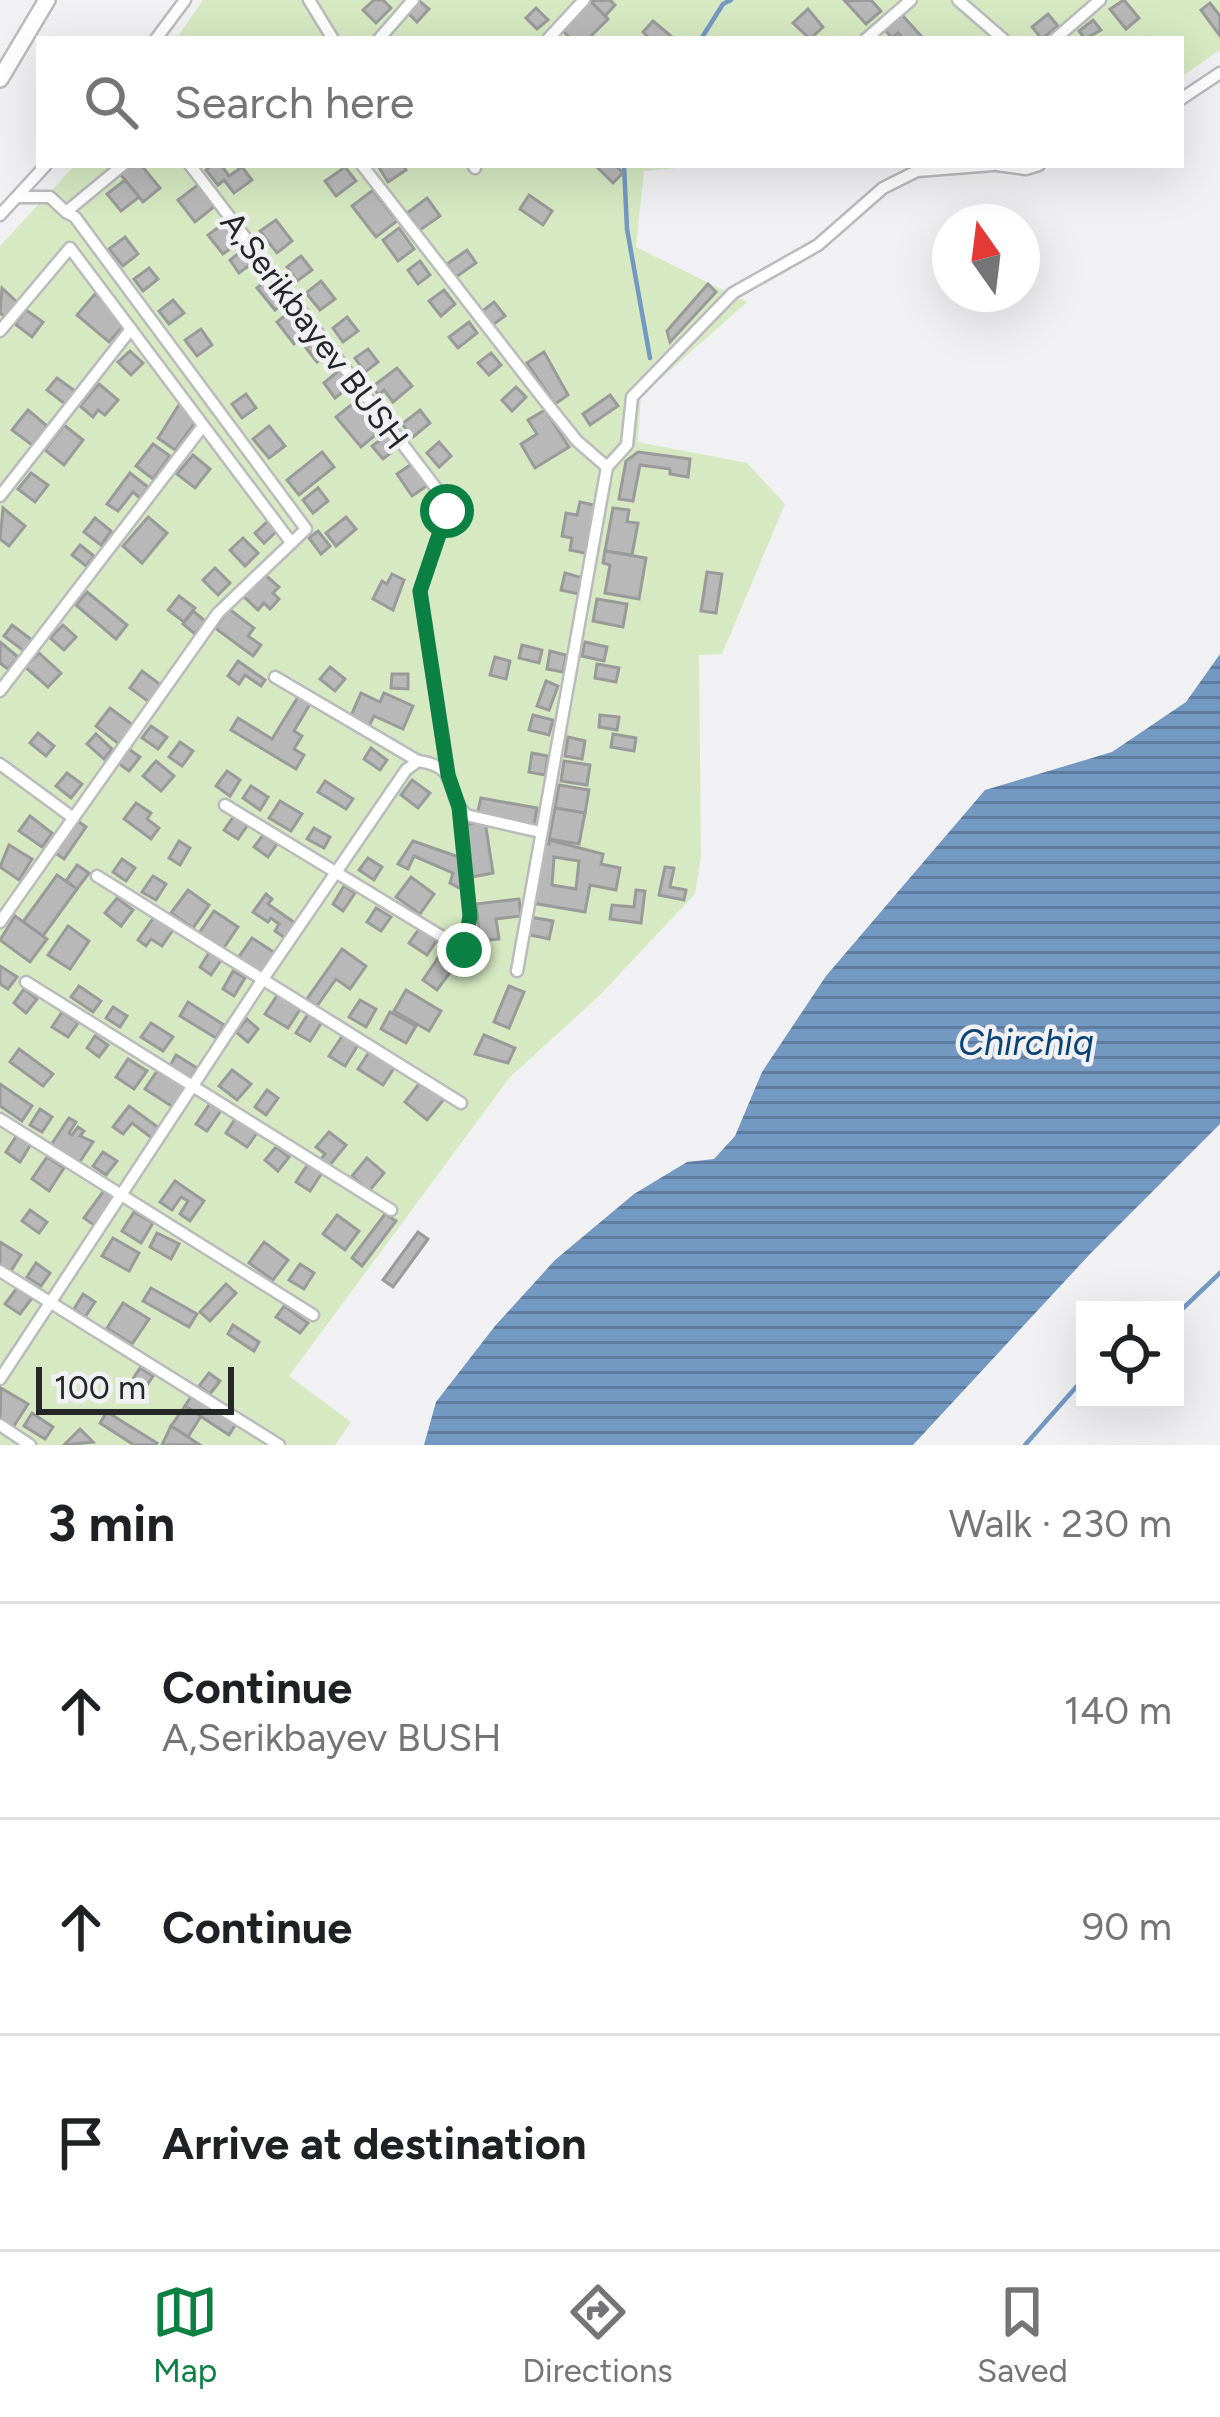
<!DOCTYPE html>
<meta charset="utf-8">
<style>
body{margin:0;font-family:Figtree,sans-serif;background:#f2f2f2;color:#202124}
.controls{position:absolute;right:36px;bottom:36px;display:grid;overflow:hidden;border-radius:0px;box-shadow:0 12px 48px #0002}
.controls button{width:108px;height:108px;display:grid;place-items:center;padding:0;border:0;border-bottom:3px solid #e0e0e0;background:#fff;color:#202124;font:60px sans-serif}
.compass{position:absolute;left:932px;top:204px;width:108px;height:108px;border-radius:50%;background:#fff;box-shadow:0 12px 48px #0002;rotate:346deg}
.scale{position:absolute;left:36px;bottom:30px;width:198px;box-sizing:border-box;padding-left:12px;border:6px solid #252626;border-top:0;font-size:33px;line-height:42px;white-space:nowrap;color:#252626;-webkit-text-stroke:9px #f1f1f3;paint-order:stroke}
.stop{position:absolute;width:36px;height:36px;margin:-27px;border:9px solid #0b8043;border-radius:50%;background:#fff}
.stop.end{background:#0b8043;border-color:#fff;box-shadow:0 3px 12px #0008}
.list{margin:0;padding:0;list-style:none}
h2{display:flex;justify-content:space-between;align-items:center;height:156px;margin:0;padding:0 48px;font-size:51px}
h2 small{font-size:39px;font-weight:400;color:#757577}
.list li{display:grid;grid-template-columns:78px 1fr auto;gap:36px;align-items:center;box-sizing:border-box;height:216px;padding:0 48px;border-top:3px solid #e0e0e0}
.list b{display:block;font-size:45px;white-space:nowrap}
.list p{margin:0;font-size:39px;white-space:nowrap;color:#757577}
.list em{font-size:39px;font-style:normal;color:#757577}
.icon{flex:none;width:66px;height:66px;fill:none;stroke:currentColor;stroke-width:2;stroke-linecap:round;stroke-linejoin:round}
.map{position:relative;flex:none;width:1220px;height:1445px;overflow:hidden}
.search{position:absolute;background:#fff;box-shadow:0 12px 48px #0002;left:36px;right:36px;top:36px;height:132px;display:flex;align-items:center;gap:30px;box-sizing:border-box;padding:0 42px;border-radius:0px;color:#757577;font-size:45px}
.sheet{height:804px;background:#fff}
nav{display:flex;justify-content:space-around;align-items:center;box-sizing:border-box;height:168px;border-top:3px solid #e0e0e0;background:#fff;font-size:33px;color:#757577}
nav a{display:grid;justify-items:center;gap:6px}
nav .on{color:#0b8043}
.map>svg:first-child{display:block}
.garden{fill:#d6e9c2}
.water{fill:url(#water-rules)}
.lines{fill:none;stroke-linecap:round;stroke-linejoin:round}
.stream{stroke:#7398c2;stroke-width:4.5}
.building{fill:#b9b8b9;stroke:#9b9a9a;stroke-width:3;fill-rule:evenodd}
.street-casing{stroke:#bbbbbd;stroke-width:15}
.secondary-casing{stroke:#bbbbbd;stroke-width:20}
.street{stroke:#fff;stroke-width:10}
.secondary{stroke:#fff;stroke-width:15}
.route{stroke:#0b8043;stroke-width:15}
.labels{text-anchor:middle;stroke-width:9;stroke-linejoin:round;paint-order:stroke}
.street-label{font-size:33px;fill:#252626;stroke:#f1f1f3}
.water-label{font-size:36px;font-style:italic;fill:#094277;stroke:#f1f1f3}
</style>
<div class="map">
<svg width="1220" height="1445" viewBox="0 0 1220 1445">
<defs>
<pattern id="water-rules" width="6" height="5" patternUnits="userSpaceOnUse" patternTransform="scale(3)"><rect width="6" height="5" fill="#7398c2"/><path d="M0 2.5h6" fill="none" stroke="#5e7c9d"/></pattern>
</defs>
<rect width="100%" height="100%" fill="#f1f1f3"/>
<g class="garden">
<polygon points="203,0 1220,0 1220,50 1181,77 1181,39 176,39"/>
<polygon points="75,165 711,165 644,171 636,247 747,302 641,396 638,442 747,463 785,504 722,654 699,655 701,857 695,894 598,997 510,1077 289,1376 351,1422 335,1445 0,1445 0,246"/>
</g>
<polygon class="water" points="1220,654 1220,1124 1090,1254 913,1445 424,1445 436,1402 495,1326 555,1260 634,1194 687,1162 714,1159 735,1136 762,1072 826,976 985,790 1112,752 1186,702"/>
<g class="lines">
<g class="stream">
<polyline points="701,39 723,4 731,0"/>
<polyline points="624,165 627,229 650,358"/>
<polyline points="1175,1316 1220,1273"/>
<polyline points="1025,1445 1085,1377"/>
</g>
</g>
<g class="building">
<polygon points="374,0 383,0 391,8 376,23 363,10"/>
<polygon points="418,0 429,9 417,22 406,11"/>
<polygon points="610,0 615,5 605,16 590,1"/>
<polygon points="871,0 881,11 866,24 845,1"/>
<polygon points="1124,0 1139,18 1126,29 1110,9"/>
<polygon points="590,1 608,19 588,39 571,39 562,30"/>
<polygon points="1210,3 1220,16 1220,36 1201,10"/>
<polygon points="536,8 548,20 537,29 526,18"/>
<polygon points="808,9 823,27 810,39 793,23"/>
<polygon points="1048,14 1058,26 1042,39 1032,27"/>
<polygon points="902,15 923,38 923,39 904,39 898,33 892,38 885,30"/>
<polygon points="1093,20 1101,30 1085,39 1079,31"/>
<polygon points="653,21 671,36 669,39 650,39 643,32"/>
<polygon points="132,165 141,165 160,188 143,202 120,174"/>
<polygon points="212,165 221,165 229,176 242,167 252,180 234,193 224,180 218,185 206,170"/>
<polygon points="403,165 406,170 388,182 378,166"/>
<polygon points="601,165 615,165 623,173 613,183 598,168"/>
<polygon points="345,167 356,181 336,196 325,181"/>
<polygon points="125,180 139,197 121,211 107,194"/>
<polygon points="199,184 215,206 195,222 178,200"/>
<polygon points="373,190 397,221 376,237 352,206"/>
<polygon points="529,195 552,211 543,225 520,209"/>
<polygon points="427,198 440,216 420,230 407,213"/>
<polygon points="276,220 292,241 277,253 260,231"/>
<polygon points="227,221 242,240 223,254 208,235"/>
<polygon points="399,228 414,249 398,261 383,240"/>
<polygon points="125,237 138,254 123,266 109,249"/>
<polygon points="247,247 257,260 239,273 230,260"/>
<polygon points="467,250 476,263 456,277 447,264"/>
<polygon points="301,256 312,270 297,281 287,267"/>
<polygon points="420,261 430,275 418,284 408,270"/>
<polygon points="149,268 158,279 143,291 134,279"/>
<polygon points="270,277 288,299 275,310 257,288"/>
<polygon points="321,281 335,299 320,310 306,293"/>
<polygon points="708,284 716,292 670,342 667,331"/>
<polygon points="2,288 18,303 5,317 0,313"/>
<polygon points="444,290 455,304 441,316 429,301"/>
<polygon points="95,294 122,318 118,322 123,326 109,342 77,315"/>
<polygon points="173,300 184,313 169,324 159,311"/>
<polygon points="494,302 505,316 491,326 481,312"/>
<polygon points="294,308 312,330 294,344 277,322"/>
<polygon points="26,310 43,322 32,337 15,324"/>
<polygon points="347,317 358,331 343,342 333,328"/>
<polygon points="469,322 477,333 458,348 449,337"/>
<polygon points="201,329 212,345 197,356 185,340"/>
<polygon points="319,337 330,351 317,362 306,348"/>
<polygon points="368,349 378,362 365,372 355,358"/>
<polygon points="130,351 143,363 131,375 118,362"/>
<polygon points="544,352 568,395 555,404 527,363"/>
<polygon points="491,353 501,365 489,375 478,363"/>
<polygon points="342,368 354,383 335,398 324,383"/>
<polygon points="397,368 412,386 393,402 384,390 379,395 372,387"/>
<polygon points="57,378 75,391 65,404 47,390"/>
<polygon points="99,384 118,400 105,415 98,410 93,417 80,406"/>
<polygon points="516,387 526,397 512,411 502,400"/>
<polygon points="246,394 256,408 242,418 232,404"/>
<polygon points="610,395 618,406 590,425 583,414"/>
<polygon points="360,398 384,428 361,447 336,417"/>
<polygon points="182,400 197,420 175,450 158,438"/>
<polygon points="28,410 47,426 32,445 12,430"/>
<polygon points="420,410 430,423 413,437 402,424"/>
<polygon points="545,410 569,447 535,468 521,444 537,434 528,420"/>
<polygon points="64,425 83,440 64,465 45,450"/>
<polygon points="269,426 285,446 269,458 253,439"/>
<polygon points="391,432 401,445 383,459 372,446"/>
<polygon points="439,442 451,456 439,467 427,453"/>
<polygon points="153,444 170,456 153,479 136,466"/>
<polygon points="322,452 334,467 299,495 287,480"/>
<polygon points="638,452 690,459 688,477 670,474 670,469 640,465 633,501 619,499 626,461"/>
<polygon points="193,455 210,469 195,488 177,474"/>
<polygon points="413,463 428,485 412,496 397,474"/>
<polygon points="31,473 48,485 35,502 18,489"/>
<polygon points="130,473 148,487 140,498 133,492 118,511 107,504"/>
<polygon points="318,488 328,501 313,513 303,500"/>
<polygon points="580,502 598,506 589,554 570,550 572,538 562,536 566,513 577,515"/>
<polygon points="3,508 25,526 9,546 0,539"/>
<polygon points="613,508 629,510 627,522 638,523 632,555 605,551"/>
<polygon points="148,517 167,533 142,563 123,546"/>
<polygon points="346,517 356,529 336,546 326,533"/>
<polygon points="95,518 111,531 101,545 84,532"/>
<polygon points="268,521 277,531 264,543 255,533"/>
<polygon points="318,531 330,546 321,554 309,538"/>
<polygon points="243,538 258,553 245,566 230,550"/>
<polygon points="80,545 94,556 86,566 72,555"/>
<polygon points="605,551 646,558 639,599 605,593 610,565 603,563"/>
<polygon points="215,568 230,583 218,595 203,580"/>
<polygon points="707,572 722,574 716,613 701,611"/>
<polygon points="263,573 279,587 273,593 279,599 270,609 264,603 258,610 243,596"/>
<polygon points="565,573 583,578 579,594 561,590"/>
<polygon points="392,574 404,580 393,610 373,599 382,581 387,584"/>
<polygon points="87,592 127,625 116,639 76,605"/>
<polygon points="179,596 195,608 184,622 168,610"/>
<polygon points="597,599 627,604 623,627 593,621"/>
<polygon points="229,609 254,628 248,636 261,645 253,656 215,628"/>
<polygon points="193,611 205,621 195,634 183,624"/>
<polygon points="12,625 32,640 24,651 4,636"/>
<polygon points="63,625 76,637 64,650 50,638"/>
<polygon points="0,642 18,657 8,669 0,663"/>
<polygon points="585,642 607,647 604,661 582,656"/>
<polygon points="522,645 542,650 539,663 519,658"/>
<polygon points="550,651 566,655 563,672 547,669"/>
<polygon points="39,653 61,673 48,687 25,667"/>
<polygon points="495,657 510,661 506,679 490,675"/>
<polygon points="238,661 265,680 261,686 245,675 239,684 228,676"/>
<polygon points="597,664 619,668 616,682 595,678"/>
<polygon points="330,667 345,679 335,691 320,679"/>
<polygon points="142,671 161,685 149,702 130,688"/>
<polygon points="392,674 408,674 408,689 391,688"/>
<polygon points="546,681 558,686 549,710 537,706"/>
<polygon points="361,693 380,702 384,693 413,706 403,729 374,716 369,726 350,718"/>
<polygon points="298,697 310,704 294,731 302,736 294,749 304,755 296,769 231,730 238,718 272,739"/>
<polygon points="110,708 134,726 119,744 96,726"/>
<polygon points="533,715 553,720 549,735 529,730"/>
<polygon points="600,715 619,717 617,730 599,727"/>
<polygon points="151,726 167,737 158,749 142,738"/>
<polygon points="38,733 54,746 46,756 30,743"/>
<polygon points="96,734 112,749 104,759 87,744"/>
<polygon points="613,734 636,738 634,751 611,747"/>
<polygon points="568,737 585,741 582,759 565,756"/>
<polygon points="180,742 193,751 182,766 169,757"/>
<polygon points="371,748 387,760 380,770 364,759"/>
<polygon points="129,749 140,757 129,771 118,763"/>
<polygon points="532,753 548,756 545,775 529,772"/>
<polygon points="156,761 174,776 161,791 143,776"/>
<polygon points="564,761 590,765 587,785 561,781"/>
<polygon points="227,771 240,780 230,796 216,786"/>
<polygon points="67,773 82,784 71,798 56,786"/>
<polygon points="412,780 430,793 418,808 401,795"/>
<polygon points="325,781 353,799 346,809 318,792"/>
<polygon points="559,785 589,790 585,813 555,808"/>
<polygon points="251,786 268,797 260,810 243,798"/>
<polygon points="481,798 537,808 534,825 477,815"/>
<polygon points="280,801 302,814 291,831 269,818"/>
<polygon points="136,803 151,813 147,819 159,828 151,839 124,819"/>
<polygon points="555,808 585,813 579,844 549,839"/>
<polygon points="30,816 52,833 42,847 19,831"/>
<polygon points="234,816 247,826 238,839 224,830"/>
<polygon points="76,820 86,827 64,859 54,852"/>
<polygon points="485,821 493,873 472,877 464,825"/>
<polygon points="314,828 330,837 324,848 307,839"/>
<polygon points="263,835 277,844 268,857 254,847"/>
<path d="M549,840L603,854L601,864L620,868L616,890L590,885L585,912L532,903L542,843L549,844ZM554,857L579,861L576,889L552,885Z"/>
<polygon points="179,841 190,848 180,865 169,858"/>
<polygon points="413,841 462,858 463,890 450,883 453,873 414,856 408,869 398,864"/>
<polygon points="9,845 32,859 19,880 0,867"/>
<polygon points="368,858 382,867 374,880 359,870"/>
<polygon points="122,859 135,868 126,881 113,872"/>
<polygon points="77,865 89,873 77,889 66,881"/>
<polygon points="665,867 674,868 670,887 686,890 684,900 659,895"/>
<polygon points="57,875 77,889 43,936 23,922"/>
<polygon points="153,876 166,884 156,900 142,892"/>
<polygon points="411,877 434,894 420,914 396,897"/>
<polygon points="344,886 355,893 343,911 333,904"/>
<polygon points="188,890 209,905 193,928 171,913"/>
<polygon points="636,890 645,891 641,923 610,919 612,905 634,907"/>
<polygon points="266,894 272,899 268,904 295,923 285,938 275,931 279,924 271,918 268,922 253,912"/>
<polygon points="117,898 133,910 121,926 105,913"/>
<polygon points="519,899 521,916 496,919 499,939 480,941 476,904"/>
<polygon points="376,908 391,917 381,931 367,922"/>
<polygon points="214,911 238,927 223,949 199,933"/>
<polygon points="15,916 47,939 30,962 0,940"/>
<polygon points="154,917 173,930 162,946 151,939 146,946 138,940"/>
<polygon points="530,917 553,921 549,939 526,934"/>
<polygon points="68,926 89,941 70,969 48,955"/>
<polygon points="419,929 437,940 427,955 409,943"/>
<polygon points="252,938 275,953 261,974 238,958"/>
<polygon points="449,942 469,956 457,975 451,971 437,990 423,980"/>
<polygon points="342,949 366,966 350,989 336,979 317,1006 307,999"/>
<polygon points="210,951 222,959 211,975 200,967"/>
<polygon points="0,966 17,977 8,989 0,984"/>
<polygon points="233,971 245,978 234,996 223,989"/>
<polygon points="79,986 101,1001 93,1012 71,997"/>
<polygon points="509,986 524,992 509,1028 494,1022"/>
<polygon points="24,989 37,999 26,1013 14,1003"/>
<polygon points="406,990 441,1011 429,1031 394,1011"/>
<polygon points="278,994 301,1008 288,1028 265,1014"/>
<polygon points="360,1000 376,1009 366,1027 349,1017"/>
<polygon points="188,1002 224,1025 216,1038 180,1016"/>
<polygon points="113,1007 127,1016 120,1027 106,1018"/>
<polygon points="62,1012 78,1023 68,1037 52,1027"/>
<polygon points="390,1012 416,1026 406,1043 381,1029"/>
<polygon points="308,1014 322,1022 310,1041 296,1033"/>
<polygon points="247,1019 258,1029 248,1042 236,1032"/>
<polygon points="151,1023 173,1037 163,1051 141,1037"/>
<polygon points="343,1035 358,1045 345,1066 329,1056"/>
<polygon points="484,1035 515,1048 508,1063 475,1054"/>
<polygon points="95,1036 108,1045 99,1057 87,1048"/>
<polygon points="19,1049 53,1074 43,1086 10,1062"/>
<polygon points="371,1049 396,1065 383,1085 358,1069"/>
<polygon points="176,1055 197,1068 190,1078 170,1066"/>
<polygon points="128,1059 147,1071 134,1089 116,1077"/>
<polygon points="159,1068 187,1086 173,1107 145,1089"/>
<polygon points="232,1070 251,1084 237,1100 219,1086"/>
<polygon points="422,1080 445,1098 427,1120 405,1102"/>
<polygon points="0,1084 32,1106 22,1121 0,1106"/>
<polygon points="267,1090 278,1098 266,1115 255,1107"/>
<polygon points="211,1102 222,1109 207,1131 196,1124"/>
<polygon points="129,1106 159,1128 152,1138 132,1123 123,1134 113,1127"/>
<polygon points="40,1109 52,1117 42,1132 30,1125"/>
<polygon points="69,1118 76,1122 69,1133 72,1135 78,1127 84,1131 80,1136 93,1142 79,1163 51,1145"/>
<polygon points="235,1119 257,1133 247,1147 226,1133"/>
<polygon points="329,1132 346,1145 329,1166 321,1159 325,1154 316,1147"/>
<polygon points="17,1135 31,1144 20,1162 6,1152"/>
<polygon points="276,1147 289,1157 278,1171 265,1160"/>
<polygon points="103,1152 117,1161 106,1175 93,1166"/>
<polygon points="47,1157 64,1168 49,1191 32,1179"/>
<polygon points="367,1158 384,1173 369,1191 352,1176"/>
<polygon points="308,1164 322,1173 310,1191 296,1182"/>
<polygon points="175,1181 204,1201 190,1221 180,1214 188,1201 181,1197 172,1210 160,1202"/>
<polygon points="105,1189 115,1196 94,1225 84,1218"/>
<polygon points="30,1210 47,1222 39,1233 22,1221"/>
<polygon points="134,1212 153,1223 141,1243 122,1231"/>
<polygon points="385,1214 396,1221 362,1266 352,1258"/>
<polygon points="337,1215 359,1231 345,1250 323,1234"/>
<polygon points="418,1232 428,1239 393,1287 383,1280"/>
<polygon points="157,1233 179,1244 171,1259 150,1247"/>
<polygon points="113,1238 139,1253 129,1271 102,1256"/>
<polygon points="0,1242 21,1255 11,1271 0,1265"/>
<polygon points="264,1242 288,1260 273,1280 249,1263"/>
<polygon points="36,1263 50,1273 41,1286 27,1277"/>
<polygon points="300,1264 314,1273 304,1289 289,1280"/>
<polygon points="226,1284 236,1293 210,1321 200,1312"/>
<polygon points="17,1288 32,1298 20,1314 5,1304"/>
<polygon points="151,1288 197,1314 189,1327 143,1301"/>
<polygon points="83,1294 95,1302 85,1317 74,1309"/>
<polygon points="123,1303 149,1319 132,1344 107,1328"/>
<polygon points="284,1306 308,1323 300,1333 276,1317"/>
<polygon points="233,1325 259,1342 254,1351 228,1334"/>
<polygon points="140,1368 153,1376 142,1393 129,1385"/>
<polygon points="209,1373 220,1381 210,1394 199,1386"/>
<polygon points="1,1388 28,1404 12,1429 0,1421"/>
<polygon points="192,1395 236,1424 229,1435 185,1406"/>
<polygon points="185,1406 201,1416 188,1437 171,1426"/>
<polygon points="107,1412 157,1443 156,1445 134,1445 100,1423"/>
<polygon points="32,1413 53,1427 45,1439 24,1426"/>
<polygon points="171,1426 188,1437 200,1445 162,1445"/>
<polygon points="80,1429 93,1442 64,1445"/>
</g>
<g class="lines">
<g class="street-casing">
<g id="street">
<polyline points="309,0 333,39"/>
<polyline points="958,0 1003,39"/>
<polyline points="156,39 185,0"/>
<polyline points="379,39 413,0"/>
<polyline points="548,39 584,0"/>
<polyline points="866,39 911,0"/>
<polyline points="1055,39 1100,0"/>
<polyline points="1181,99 1220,73"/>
<polyline points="190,165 436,488 447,511 420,591 448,772"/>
<polyline points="362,165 545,401 577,441 607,467"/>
<polyline points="473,165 475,168"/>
<polyline points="997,165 1026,169 1039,165"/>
<polyline points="17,197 50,197 66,212 123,165"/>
<polyline points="0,215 46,165"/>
<polyline points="0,331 70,248 290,541"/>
<polyline points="0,496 131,329"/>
<polyline points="275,677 418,761"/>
<polyline points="0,691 203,426"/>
<polyline points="0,764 72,817"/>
<polyline points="225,805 464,950 470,916 459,808"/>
<polyline points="97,876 461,1103"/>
<polyline points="0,922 218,613 306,529 75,217 66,212"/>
<polyline points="517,971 607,467 627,445 632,397 733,293 818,245 883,188 917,171 993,165"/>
<polyline points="26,982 391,1210"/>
<polyline points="0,1119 313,1315"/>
<polyline points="0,1271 279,1445"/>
<path d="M0,1379L263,979L406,770L418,761C461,767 443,790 466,815L540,832"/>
<polyline points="0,1425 30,1445"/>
</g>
</g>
<g class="secondary-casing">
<polyline id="secondary" points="0,79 47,0"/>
</g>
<use href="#street" class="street"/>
<use href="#secondary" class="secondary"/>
</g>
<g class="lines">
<polyline class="route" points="447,511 420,591 448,775 459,807 470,916 464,950"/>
</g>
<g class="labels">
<g class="street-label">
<text transform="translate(315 330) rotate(53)" y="12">A,Serikbayev BUSH</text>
</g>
<g class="water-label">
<text x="1026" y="1055">Chirchiq</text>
</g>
</g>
</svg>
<div class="controls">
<button><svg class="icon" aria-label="locate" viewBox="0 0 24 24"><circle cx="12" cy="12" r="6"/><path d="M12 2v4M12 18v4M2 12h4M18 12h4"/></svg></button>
</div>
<svg class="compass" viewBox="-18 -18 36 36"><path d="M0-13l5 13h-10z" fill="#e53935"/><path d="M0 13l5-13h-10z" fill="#757577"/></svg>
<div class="scale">100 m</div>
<div class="stop" style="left:447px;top:511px"></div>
<div class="stop end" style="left:464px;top:950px"></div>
<div class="search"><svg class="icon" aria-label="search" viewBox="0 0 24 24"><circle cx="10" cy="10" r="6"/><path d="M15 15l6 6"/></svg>Search here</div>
</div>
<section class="sheet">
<h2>3 min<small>Walk · 230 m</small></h2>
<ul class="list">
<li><svg class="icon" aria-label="ahead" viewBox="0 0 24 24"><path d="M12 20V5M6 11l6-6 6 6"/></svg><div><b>Continue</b><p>A,Serikbayev BUSH</p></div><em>140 m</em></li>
<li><svg class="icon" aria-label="ahead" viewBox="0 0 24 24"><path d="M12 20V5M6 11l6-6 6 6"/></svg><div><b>Continue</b></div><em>90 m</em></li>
<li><svg class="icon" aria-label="arrive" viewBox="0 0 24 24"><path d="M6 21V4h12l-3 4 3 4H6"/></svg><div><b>Arrive at destination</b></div></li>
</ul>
</section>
<nav>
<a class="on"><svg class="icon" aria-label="map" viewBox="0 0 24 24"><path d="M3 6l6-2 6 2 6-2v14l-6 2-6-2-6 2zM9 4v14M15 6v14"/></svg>Map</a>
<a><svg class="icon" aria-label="directions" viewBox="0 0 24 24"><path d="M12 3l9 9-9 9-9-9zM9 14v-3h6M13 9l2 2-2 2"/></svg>Directions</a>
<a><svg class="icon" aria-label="saved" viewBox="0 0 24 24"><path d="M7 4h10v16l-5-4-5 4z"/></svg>Saved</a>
</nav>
